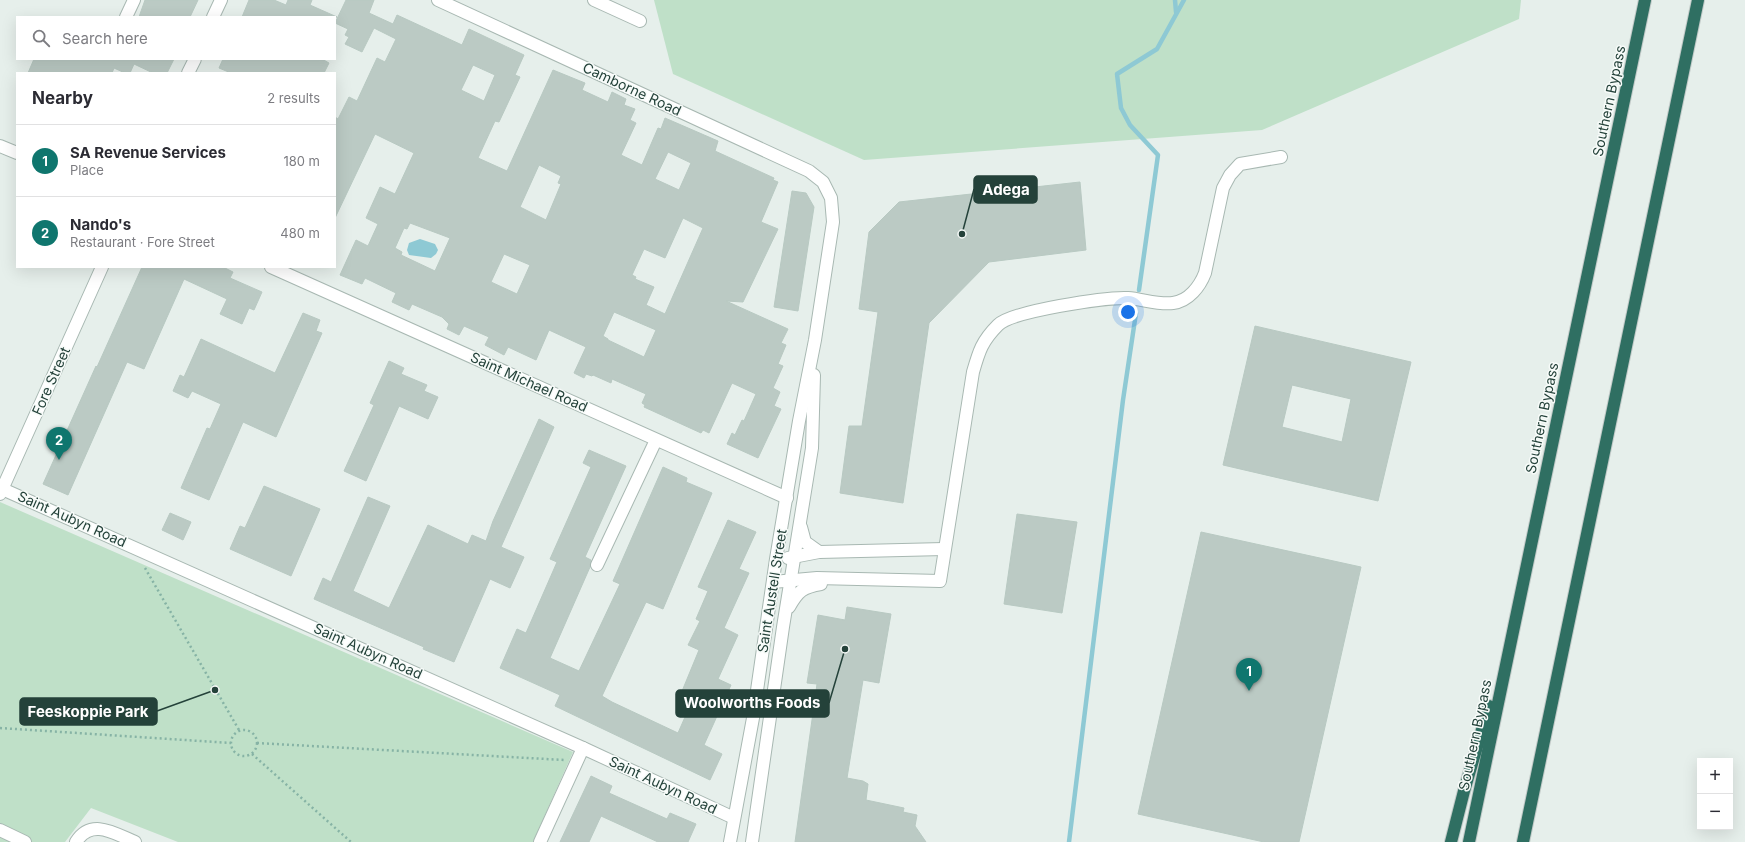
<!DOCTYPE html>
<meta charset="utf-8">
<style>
body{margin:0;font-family:Inter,sans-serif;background:#f7f7f7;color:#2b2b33}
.controls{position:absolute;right:12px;bottom:12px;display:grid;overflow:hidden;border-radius:0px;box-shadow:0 4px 16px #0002}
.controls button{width:36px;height:36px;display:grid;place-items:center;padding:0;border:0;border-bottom:1px solid #e1e1e2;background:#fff;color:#2b2b33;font:20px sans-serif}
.you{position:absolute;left:1128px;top:312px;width:14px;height:14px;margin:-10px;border:3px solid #fff;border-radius:50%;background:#1a73e8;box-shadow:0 0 0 6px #1a73e833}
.badge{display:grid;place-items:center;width:26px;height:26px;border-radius:50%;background:#0f766e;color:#fff;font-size:13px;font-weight:700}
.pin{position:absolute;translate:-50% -33px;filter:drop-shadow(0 1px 2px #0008)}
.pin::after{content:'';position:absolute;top:21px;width:14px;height:12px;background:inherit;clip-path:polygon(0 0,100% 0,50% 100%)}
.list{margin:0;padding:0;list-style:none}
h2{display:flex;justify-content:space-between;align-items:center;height:52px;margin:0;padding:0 16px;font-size:17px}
h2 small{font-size:13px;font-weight:400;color:#7c7c81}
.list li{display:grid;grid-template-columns:26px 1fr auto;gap:12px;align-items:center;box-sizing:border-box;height:72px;padding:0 16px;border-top:1px solid #e1e1e2}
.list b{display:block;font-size:15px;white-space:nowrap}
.list p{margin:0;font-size:13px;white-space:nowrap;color:#7c7c81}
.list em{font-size:13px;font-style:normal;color:#7c7c81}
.icon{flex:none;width:22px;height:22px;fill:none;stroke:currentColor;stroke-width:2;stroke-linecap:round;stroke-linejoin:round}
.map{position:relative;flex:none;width:1745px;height:842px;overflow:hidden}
.search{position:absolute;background:#fff;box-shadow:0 4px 16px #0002;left:16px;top:16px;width:320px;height:44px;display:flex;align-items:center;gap:10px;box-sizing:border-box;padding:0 14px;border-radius:0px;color:#7c7c81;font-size:15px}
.panel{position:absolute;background:#fff;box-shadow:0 4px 16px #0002;left:16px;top:72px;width:320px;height:196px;border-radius:0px}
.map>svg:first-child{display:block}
.green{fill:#bfe0c8}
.water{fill:#8ec9d4}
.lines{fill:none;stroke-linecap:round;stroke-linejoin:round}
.stream{stroke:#8ec9d4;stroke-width:4.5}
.building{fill:#bbcac4;stroke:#b8c9c2;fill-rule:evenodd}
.minor-casing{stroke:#a8b8b2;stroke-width:14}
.highway-casing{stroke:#c2cac8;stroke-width:14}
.path{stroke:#86b3a5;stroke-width:2.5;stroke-dasharray:2 3;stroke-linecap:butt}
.minor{stroke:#fff;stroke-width:12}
.highway{stroke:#2f6f62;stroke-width:12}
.labels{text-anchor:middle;stroke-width:3;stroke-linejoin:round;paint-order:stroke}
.street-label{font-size:14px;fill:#24423a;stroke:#f7fbf9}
.leader{fill:none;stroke:#24423a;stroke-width:1.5}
.callout-dot{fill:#24423a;stroke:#f7fbf9;stroke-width:1.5}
.callout{fill:#24423a;stroke:#24423a;stroke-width:1.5}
.callout-label{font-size:15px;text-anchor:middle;font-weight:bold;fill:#fff}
</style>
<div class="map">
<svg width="1745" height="842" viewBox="0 0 1745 842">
<rect width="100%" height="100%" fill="#e6efeb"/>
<g class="green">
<polygon points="654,0 1521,0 1519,19 1262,130 864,160 673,74"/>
<polygon points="0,502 573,752 533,842 178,842 91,808 65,842 0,842"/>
</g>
<polygon class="water" points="420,239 435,244 438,250 436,254 431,258 409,255 407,250 409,243"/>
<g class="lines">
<g class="stream">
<polyline points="1175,0 1176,12"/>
<polyline points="1139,290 1158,155 1130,125 1121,108 1117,74 1157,49 1184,0"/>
<polyline points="1069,842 1123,400 1136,313"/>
</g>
</g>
<g class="building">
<polygon points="145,0 198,0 190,17 139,17"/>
<polygon points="249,0 274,0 286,5 288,0 312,0 310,5 337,17 242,17"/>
<path d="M346,0H374L369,13L393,24L397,15L462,45L469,29L524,55L515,75L520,77L499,122L495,121L478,158L507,171L553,70L585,83L582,90L608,102L612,92L626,99L624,105L635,109L630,120L636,123L621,155L642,165L658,128L661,129L665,118L718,141L715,151L774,178L773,180L778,182L761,222L778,229L743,302L726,301L788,329L781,343L786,345L778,364L783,366L773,388L780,392L774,406L781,409L758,458L727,444L732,433L735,435L742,420L744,421L756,394L732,383L709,433L703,430L701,433L644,407L645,405L642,403L646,394L612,379L611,383L593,375L592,376L586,374L584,378L574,373L586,347L549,330L536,360L508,347L504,355L485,345L489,337L464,326L459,335L447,329L449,324L442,317L412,304L409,310L392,302L396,293L365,278L362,284L340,275L356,240L368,246L378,224L366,218L380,187L395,194L414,153L375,134L335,218V117L338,119L349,97L357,101L377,58L385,62L396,39L374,28L362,52L345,44L349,37L345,35L348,29L335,23ZM473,65L495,75L484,101L461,90ZM668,152L691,163L679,190L655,179ZM539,165L561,176L558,183L561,184L546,220L520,207ZM683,218L703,228L665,314L646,305L654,287L635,279L636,277L632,275L644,249L665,258ZM410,223L450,238L435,271L401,255L402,252L395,248L404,228L407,229ZM504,254L530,265L517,294L491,282ZM614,312L656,330L644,357L608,340V339L603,336Z"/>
<polygon points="34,59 174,59 167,73 153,73 134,64 130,73 125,73 114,68 112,73 28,73"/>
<polygon points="223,59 322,59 329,63 324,73 231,73 219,68"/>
<polygon points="1080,182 1086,250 989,262 929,323 903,503 840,493 849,426 862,426 878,312 859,309 869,232 899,202"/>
<polygon points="792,191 806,193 814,207 798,311 774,307"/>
<polygon points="142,267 223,267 233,272 230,278 262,292 254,310 249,308 242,324 220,314 227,299 184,279 144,369 127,362 68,495 43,484 96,366 97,367"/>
<polygon points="303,313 320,320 316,331 322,333 276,437 243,422 209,500 181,488 207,428 210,429 221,404 192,391 188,398 173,391 180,375 184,377 201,339 275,373"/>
<path d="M1255,326L1411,362L1378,501L1223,465ZM1292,385L1351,399L1342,442L1282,427Z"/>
<polygon points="389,361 404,368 401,374 427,385 424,391 438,397 428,419 399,406 366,481 344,471 374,405 370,403"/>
<polygon points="539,419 554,427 501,547 524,557 510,588 490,579 454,662 423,649 424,647 314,599 323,578 331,582 368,497 390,506 353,591 389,608 428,525 468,544 472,535 486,541 493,521"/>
<polygon points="589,450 626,466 585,557 591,560 590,567 550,658 579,671 620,584 613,581 663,467 687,478 686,482 712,493 663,609 646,602 602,696 612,702 678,733 692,701 680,696 699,650 688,645 700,621 696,619 708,591 698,587 728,520 756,532 739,569 749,573 724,628 738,635 718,679 731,685 704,745 722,754 710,780 555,706 560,695 500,668 517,629 526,633 557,562 550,559 591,467 583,463"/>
<polygon points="264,486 320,509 291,576 230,549 240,526 245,528"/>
<polygon points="170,513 191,522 183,540 162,530"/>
<polygon points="1017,514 1077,522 1062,613 1004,604"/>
<polygon points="1201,532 1361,567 1299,842 1264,842 1138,814"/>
<polygon points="847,607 891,614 879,683 863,680 847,778 863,781 868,784 866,800 904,808 903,812 917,815 915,826 926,842 795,842 817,684 807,683 818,615 845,620"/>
<polygon points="591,776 612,786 609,793 667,819 670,813 696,824 688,842 658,842 601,816 589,842 560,842"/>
</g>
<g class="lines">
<g class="minor-casing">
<g id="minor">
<polyline points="438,0 809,171 823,182 831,198 833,222 815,340 799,421 776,559 753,718 730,842"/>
<polyline points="594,0 640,21"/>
<polyline points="126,17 134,0"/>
<polyline points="213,17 221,0"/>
<polyline points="188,73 195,59"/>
<polyline points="0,146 17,153"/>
<polyline points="271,267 787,498"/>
<polyline points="0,488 583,748 734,818"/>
<polyline points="0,494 102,267"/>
<polyline points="801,527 805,542 819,552"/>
<polyline points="788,558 819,552 944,549"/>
<polyline points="597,565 656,440"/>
<path d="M773,582L817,578L940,581L973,372C979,351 982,341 998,325C1012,311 1106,297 1128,298C1142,299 1159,305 1173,303C1189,301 1200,286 1205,273L1223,188L1230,175L1240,164L1281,157"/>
<path d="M789,607C798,591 803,587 821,584"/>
<polyline points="0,830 25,842"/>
<path d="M76,842C91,818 114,833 135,842"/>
<polyline points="540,842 583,748"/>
<polyline points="752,842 783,627 812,448 814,375"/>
</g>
</g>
<g class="highway-casing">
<g id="highway">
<polyline points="1451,842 1464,791 1489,706"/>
<polyline points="1469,842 1645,0"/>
<polyline points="1523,842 1698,0"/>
</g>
</g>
<g class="path">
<polyline points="145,568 239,730"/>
<polyline points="0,728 231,743"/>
<circle cx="244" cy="743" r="13"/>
<polyline points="257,743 564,760"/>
<polyline points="252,754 351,842"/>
</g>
<use href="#minor" class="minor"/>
<use href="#highway" class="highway"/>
</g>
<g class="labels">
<g class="street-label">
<text transform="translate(632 89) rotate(25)" y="5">Camborne Road</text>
<text transform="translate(1609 101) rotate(-78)" y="5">Southern Bypass</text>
<text transform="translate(51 381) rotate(-66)" y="5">Fore Street</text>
<text transform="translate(529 382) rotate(24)" y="5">Saint Michael Road</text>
<text transform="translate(1542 418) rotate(-78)" y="5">Southern Bypass</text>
<text transform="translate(72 519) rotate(24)" y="5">Saint Aubyn Road</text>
<text transform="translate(772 591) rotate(-81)" y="5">Saint Austell Street</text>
<text transform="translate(368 651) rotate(24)" y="5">Saint Aubyn Road</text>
<text transform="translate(1475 735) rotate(-78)" y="5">Southern Bypass</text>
<text transform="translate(663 785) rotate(25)" y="5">Saint Aubyn Road</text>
</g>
</g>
<path class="leader" d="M962 234L974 189M845 649L829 703M215 690L157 711"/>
<g class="callout-dot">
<circle cx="962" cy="234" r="4"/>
<circle cx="845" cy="649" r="4"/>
<circle cx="215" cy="690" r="4"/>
</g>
<g class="callout">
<rect x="974" y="176" width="63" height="27" rx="4"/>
<rect x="676" y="690" width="153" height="27" rx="4"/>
<rect x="20" y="698" width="137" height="27" rx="4"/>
</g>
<g class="callout-label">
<text x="1006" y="195">Adega</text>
<text x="752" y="708">Woolworths Foods</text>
<text x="88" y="717">Feeskoppie Park</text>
</g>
</svg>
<div class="controls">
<button>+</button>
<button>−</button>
</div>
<div class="you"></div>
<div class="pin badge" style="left:1249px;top:691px">1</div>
<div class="pin badge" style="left:59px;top:460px">2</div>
<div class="search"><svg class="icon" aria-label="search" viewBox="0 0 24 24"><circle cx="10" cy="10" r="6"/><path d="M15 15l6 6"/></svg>Search here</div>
<section class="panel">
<h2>Nearby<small>2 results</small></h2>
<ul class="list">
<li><span class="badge">1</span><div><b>SA Revenue Services</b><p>Place</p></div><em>180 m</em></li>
<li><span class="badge">2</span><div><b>Nando's</b><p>Restaurant · Fore Street</p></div><em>480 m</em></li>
</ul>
</section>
</div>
